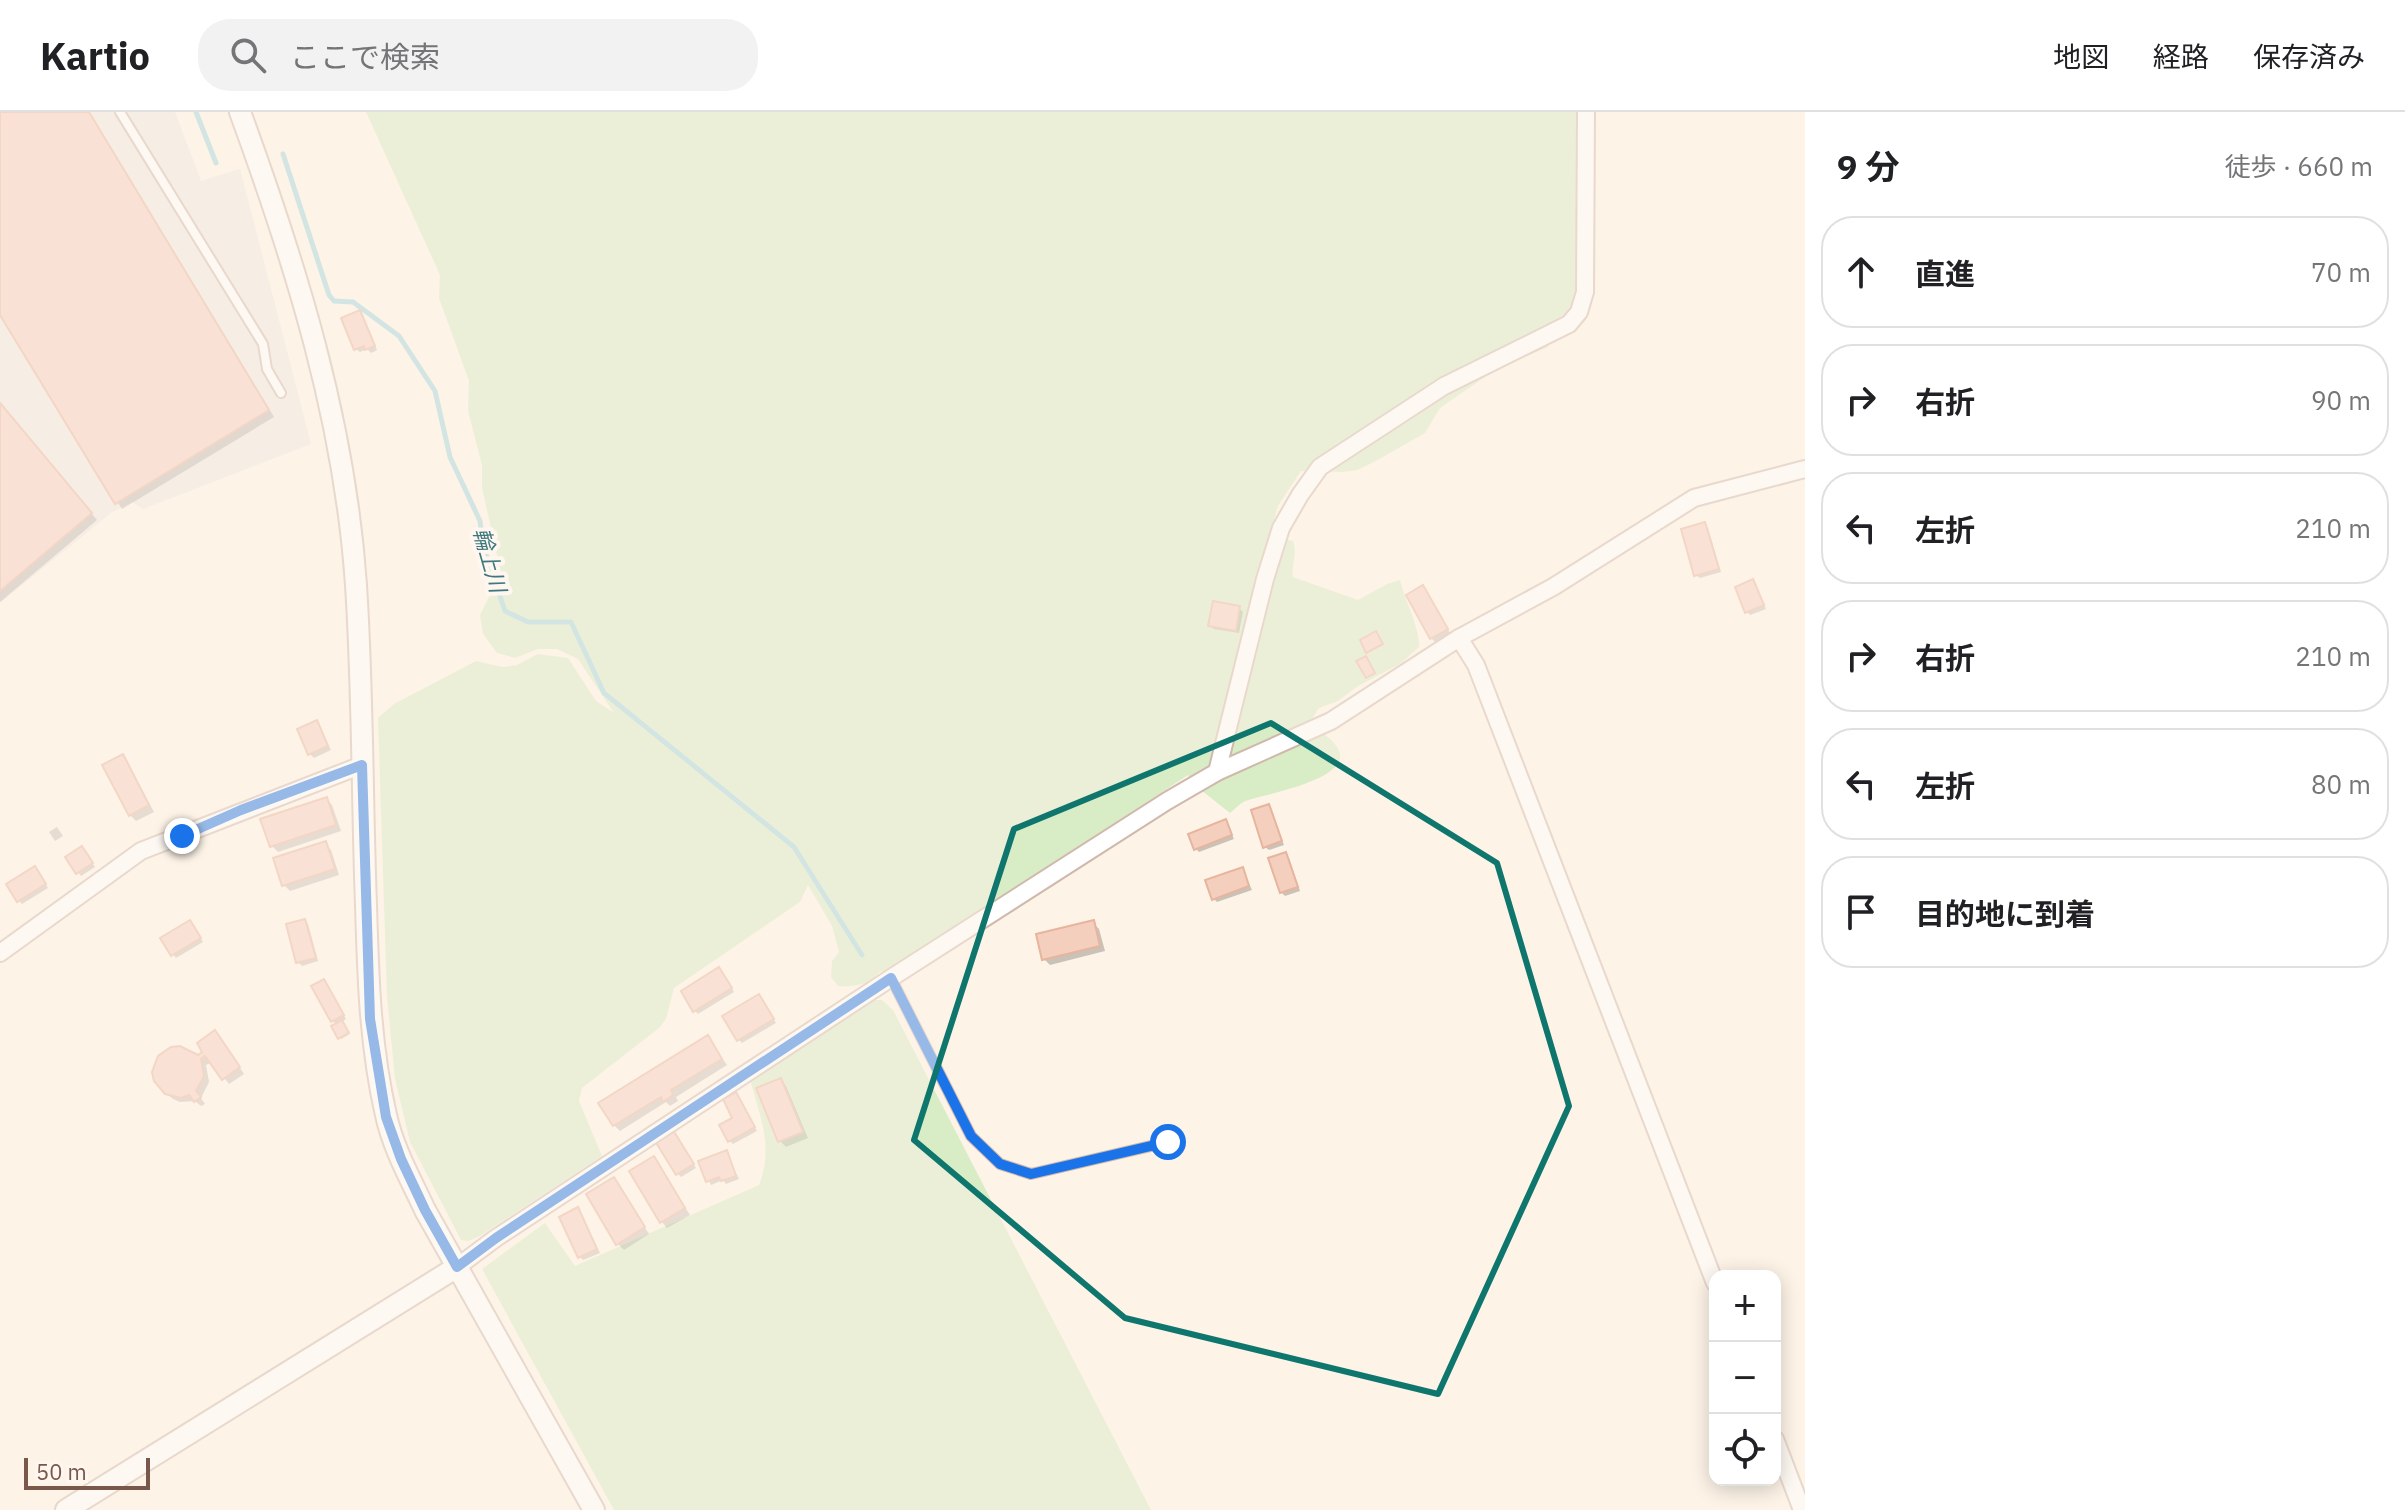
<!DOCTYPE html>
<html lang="ja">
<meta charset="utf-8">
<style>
body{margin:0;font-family:"IBM Plex Sans","Noto Sans JP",sans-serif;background:#f2f2f2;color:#202124}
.controls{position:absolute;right:24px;bottom:24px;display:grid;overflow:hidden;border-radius:16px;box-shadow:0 4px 20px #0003}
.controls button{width:72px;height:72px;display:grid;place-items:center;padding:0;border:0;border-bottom:2px solid #e0e0e0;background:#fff;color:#202124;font:40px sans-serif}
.scale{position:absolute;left:24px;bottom:20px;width:126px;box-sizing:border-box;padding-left:8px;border:4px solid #79574a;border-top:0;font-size:22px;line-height:28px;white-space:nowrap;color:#79574a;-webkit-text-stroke:6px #fff7ef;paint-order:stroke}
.stop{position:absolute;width:24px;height:24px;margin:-18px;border:6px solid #1a73e8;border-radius:50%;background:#fff}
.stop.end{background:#1a73e8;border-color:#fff;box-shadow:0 2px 8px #0008}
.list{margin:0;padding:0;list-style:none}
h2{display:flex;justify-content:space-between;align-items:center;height:104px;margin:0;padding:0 32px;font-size:34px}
h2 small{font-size:26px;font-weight:400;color:#757577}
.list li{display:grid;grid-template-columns:52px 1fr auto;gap:24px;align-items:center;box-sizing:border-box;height:112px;margin:0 16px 16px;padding:0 16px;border:2px solid #e0e0e0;border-radius:32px}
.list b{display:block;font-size:30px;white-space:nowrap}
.list em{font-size:26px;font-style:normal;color:#757577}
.icon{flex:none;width:44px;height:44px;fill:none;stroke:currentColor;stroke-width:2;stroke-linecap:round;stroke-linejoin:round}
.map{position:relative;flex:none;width:1805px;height:1398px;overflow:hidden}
header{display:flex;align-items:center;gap:48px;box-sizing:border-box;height:112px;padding:0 40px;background:#fff;border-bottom:2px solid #e0e0e0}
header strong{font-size:38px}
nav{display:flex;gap:44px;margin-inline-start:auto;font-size:28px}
.search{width:560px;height:72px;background:#f2f2f2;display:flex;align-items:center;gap:20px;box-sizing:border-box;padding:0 28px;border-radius:32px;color:#757577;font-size:30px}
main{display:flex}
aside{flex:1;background:#fff}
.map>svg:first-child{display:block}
.industrial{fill:#eee6e1}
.green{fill:#d8ecc5}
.shadow{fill:#0003}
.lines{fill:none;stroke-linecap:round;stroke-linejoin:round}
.stream{stroke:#a0d6db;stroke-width:5}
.building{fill:#f4cfbe;stroke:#e7b49d;stroke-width:2}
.service-casing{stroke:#d0b9ac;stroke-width:12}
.minor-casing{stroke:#d0b9ac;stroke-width:20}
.tertiary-casing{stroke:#d0b9ac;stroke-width:24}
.service{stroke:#fff;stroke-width:8}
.minor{stroke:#fff;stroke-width:16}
.tertiary{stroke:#fff;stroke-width:20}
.route{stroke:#1a73e8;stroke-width:10}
.marked{fill:none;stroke:#0f766e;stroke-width:6;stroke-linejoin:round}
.labels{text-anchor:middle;stroke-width:8;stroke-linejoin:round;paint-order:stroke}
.water-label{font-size:22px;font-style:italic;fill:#3c787e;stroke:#fff7ef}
</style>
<header>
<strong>Kartio</strong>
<div class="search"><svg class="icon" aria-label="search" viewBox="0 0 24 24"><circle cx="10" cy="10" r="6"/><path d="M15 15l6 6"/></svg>ここで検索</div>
<nav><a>地図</a><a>経路</a><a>保存済み</a></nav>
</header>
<main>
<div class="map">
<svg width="1805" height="1398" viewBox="0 0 1805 1398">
<rect width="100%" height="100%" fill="#fdf3e7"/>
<polygon class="industrial" points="0,0 175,0 201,69 240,57 311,332 143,397 132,390 111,401 0,491"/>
<g class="green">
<path d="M366,0H1582L1578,183L1560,210L1548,235L1495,258L1440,296L1425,321L1374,350L1357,358L1343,360L1301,359L1278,394L1270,423L1293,429C1298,442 1291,452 1293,465L1358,488L1387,472L1400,468C1404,486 1421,519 1419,535L1400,552L1358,574L1338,589L1319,596L1311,608C1318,617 1330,625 1337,635C1359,667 1260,683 1245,689C1239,692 1235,697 1230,701L1191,670L1188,663L883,862L881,859C867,873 858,875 838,874L831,865L832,849L839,840L832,814L808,773L800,790L674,876L666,907L659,916L582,976L579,989L602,1044L480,1124L468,1129L461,1128L410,1030L395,967L387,885L378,606L394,592L476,549L503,555L517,553L538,542L568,546L596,589L614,601L578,547L557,537H538L515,546L497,541L483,522L480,503L501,461L482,376V353L468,299L469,269L439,186L440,163Z"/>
<path d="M871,888H882L893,898L1151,1398H614L482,1157L545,1111L575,1154L759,1073C774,1035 760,1005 750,967Z"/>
</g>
<g class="shadow">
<polygon points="0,0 89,0 274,305 122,397 0,199"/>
<polygon points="360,200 377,238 371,241 367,237 360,240 356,237"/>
<polygon points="0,292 97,408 0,490"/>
<polygon points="1704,412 1708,416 1721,460 1700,466 1696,463"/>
<polygon points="1753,470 1766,497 1750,503 1747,500"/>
<polygon points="1423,476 1450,521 1435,530 1431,526"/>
<polygon points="1239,496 1243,500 1239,521 1214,517 1210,513"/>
<polygon points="317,610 331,638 314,646 310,642"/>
<polygon points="122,645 128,651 154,700 136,709 130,703"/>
<polygon points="326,687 332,693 341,719 278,740 272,734"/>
<polygon points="1268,694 1284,733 1269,738 1265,735"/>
<polygon points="1226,710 1234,727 1199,740 1196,737"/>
<polygon points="57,715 63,724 55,729 49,720"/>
<polygon points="325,732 331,738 339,763 290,779 284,773"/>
<polygon points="85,740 95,755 81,764 68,745"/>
<polygon points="1285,742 1289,746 1300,779 1285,784 1281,780"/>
<polygon points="1242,757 1252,778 1217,790 1214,787"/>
<polygon points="38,760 48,776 22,792 19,789"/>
<polygon points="305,809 308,812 318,849 302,854 298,850"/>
<polygon points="1093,811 1099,817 1105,839 1050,853 1044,847"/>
<polygon points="193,814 203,830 176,846 173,842"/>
<polygon points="723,861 734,880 698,902 695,899"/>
<polygon points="324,869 346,907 341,910 348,923 341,927 337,913 333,909"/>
<polygon points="762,888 776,911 742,931 739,928"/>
<polygon points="707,925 727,953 676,985 678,989 670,994 666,990 620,1019 614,1013"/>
<polygon points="221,927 244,962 229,972 212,950 206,953 209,970 201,986 205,992 201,994 195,989 180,990 173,987 166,981 198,945"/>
<polygon points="780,968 786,974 808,1026 786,1035 780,1029 758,977"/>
<polygon points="736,982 757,1019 733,1032 730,1029 735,1007"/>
<polygon points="676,1024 696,1056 681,1065 678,1062"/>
<polygon points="726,1040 739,1067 726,1072 723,1068 711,1073 700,1050"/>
<polygon points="654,1046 690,1103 667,1116 662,1110"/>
<polygon points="614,1067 649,1122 624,1138 618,1132"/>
<polygon points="581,1102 600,1141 583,1148 580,1145"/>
</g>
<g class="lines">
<g class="stream">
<polyline points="196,0 216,51"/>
<polyline points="283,42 329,183 334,189 353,190 399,224 435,279 450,345 480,409 483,433 505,499 528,510 571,510 604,581 794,735 862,843"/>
</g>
</g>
<g class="building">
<polygon points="0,0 89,0 269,298 115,392 0,203"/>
<polygon points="360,198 375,234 365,238 364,234 354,238 341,206"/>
<polygon points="0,291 92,401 0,479"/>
<polygon points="1705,410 1719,457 1694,464 1681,417"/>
<polygon points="1753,467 1764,493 1745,501 1735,475"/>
<polygon points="1423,473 1448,517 1430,527 1406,483"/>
<polygon points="1213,489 1240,494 1236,519 1208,514"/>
<polygon points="1376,519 1383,532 1366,541 1360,528"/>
<polygon points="1366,544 1375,561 1366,566 1356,549"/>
<polygon points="317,608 328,634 308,643 297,617"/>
<polygon points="123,642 149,693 129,704 102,653"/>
<polygon points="327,685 336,713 270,735 260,707"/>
<polygon points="1269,692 1282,729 1263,736 1251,698"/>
<polygon points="1226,707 1232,723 1194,738 1188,722"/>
<polygon points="326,729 335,757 282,774 273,746"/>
<polygon points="82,734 93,751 76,762 65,745"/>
<polygon points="1286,740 1298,775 1280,781 1268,746"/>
<polygon points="35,754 46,772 17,790 6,772"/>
<polygon points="1243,755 1249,774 1212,788 1205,768"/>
<polygon points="305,807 316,846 296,851 286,812"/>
<polygon points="190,808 201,826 171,844 160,826"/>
<polygon points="1094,808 1100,834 1042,848 1036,822"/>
<polygon points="719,855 732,876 693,900 681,879"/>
<polygon points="324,867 344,903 331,910 311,874"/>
<polygon points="759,882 774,907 737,929 722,904"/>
<polygon points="342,908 349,921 338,927 331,914"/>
<polygon points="215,918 240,955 222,968 205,944 201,947 204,964 196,979 201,985 194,990 189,983 181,986 165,982 154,969 152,960 158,944 171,935 180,934 198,943 202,940 197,931"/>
<polygon points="708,923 722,947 671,978 673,983 663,990 661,985 613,1014 598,991"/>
<polygon points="781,966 803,1020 778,1030 756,976"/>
<polygon points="736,980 755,1015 728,1030 719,1013 732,1006 723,987"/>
<polygon points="673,1018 694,1052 676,1063 655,1029"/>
<polygon points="727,1038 736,1064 721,1069 719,1065 706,1070 698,1049"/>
<polygon points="654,1044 685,1096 660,1111 629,1059"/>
<polygon points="614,1065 645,1115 616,1133 586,1082"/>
<polygon points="578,1095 597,1137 578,1146 559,1105"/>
</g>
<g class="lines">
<g class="service-casing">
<g id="service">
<polyline points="120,0 263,232 267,257 281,281"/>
<polyline points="891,866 971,1024 1000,1052 1031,1062 1168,1030"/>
</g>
</g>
<g class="minor-casing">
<g id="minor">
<polyline points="1459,526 1476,553 1715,1171"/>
<polyline points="1217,660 1265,467 1281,416 1300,383 1320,355 1444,274 1569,212 1579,200 1585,180 1586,0"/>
<polyline points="0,841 141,739 362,653"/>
<polyline points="457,1155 496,1126 891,866 1167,689 1217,660 1331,609 1459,526 1553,475 1694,386 1805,357"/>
<polyline points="1775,1327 1802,1398"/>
</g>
</g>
<g class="tertiary-casing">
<g id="tertiary">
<path d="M240,0C296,153 345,310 356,473C363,580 362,687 366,793C368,864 370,934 386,1003C393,1036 411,1068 425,1098L594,1398"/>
<polyline points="66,1398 457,1155"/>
</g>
</g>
<use href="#service" class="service"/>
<use href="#minor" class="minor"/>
<use href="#tertiary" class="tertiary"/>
</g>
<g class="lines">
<polyline class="route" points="182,724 241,698 362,653 370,907 386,1005 401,1047 425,1098 457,1155 496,1126 891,866 971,1024 1000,1052 1031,1062 1168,1030"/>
</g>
<path d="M0 0H1805V1398H0ZM1271,611L1497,751L1569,994L1438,1282L1125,1206L914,1028L1014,717Z" fill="#fdf3e7" fill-opacity=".55" fill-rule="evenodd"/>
<path class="marked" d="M1271,611L1497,751L1569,994L1438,1282L1125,1206L914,1028L1014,717Z"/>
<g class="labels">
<g class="water-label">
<text transform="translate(490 448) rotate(74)" y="8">輪上川</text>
</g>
</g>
</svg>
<div class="controls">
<button>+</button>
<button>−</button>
<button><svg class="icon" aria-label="locate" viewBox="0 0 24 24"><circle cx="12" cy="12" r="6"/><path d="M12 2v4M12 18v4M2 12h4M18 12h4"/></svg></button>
</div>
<div class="scale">50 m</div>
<div class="stop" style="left:1168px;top:1030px"></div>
<div class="stop end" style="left:182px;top:724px"></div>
</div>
<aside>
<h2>9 分<small>徒歩 · 660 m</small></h2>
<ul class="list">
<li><svg class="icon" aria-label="ahead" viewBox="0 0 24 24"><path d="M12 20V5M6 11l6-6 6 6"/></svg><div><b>直進</b></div><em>70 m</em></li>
<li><svg class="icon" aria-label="right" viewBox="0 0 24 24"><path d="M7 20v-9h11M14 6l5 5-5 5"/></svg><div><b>右折</b></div><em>90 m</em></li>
<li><svg class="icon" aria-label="left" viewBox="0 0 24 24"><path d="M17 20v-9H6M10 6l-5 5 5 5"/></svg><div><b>左折</b></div><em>210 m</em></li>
<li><svg class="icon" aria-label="right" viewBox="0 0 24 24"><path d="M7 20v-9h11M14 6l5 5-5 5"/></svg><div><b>右折</b></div><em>210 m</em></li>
<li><svg class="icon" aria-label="left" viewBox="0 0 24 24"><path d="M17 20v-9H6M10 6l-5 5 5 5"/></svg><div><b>左折</b></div><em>80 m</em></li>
<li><svg class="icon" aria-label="arrive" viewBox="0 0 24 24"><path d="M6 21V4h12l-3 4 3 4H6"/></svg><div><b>目的地に到着</b></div></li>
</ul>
</aside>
</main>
